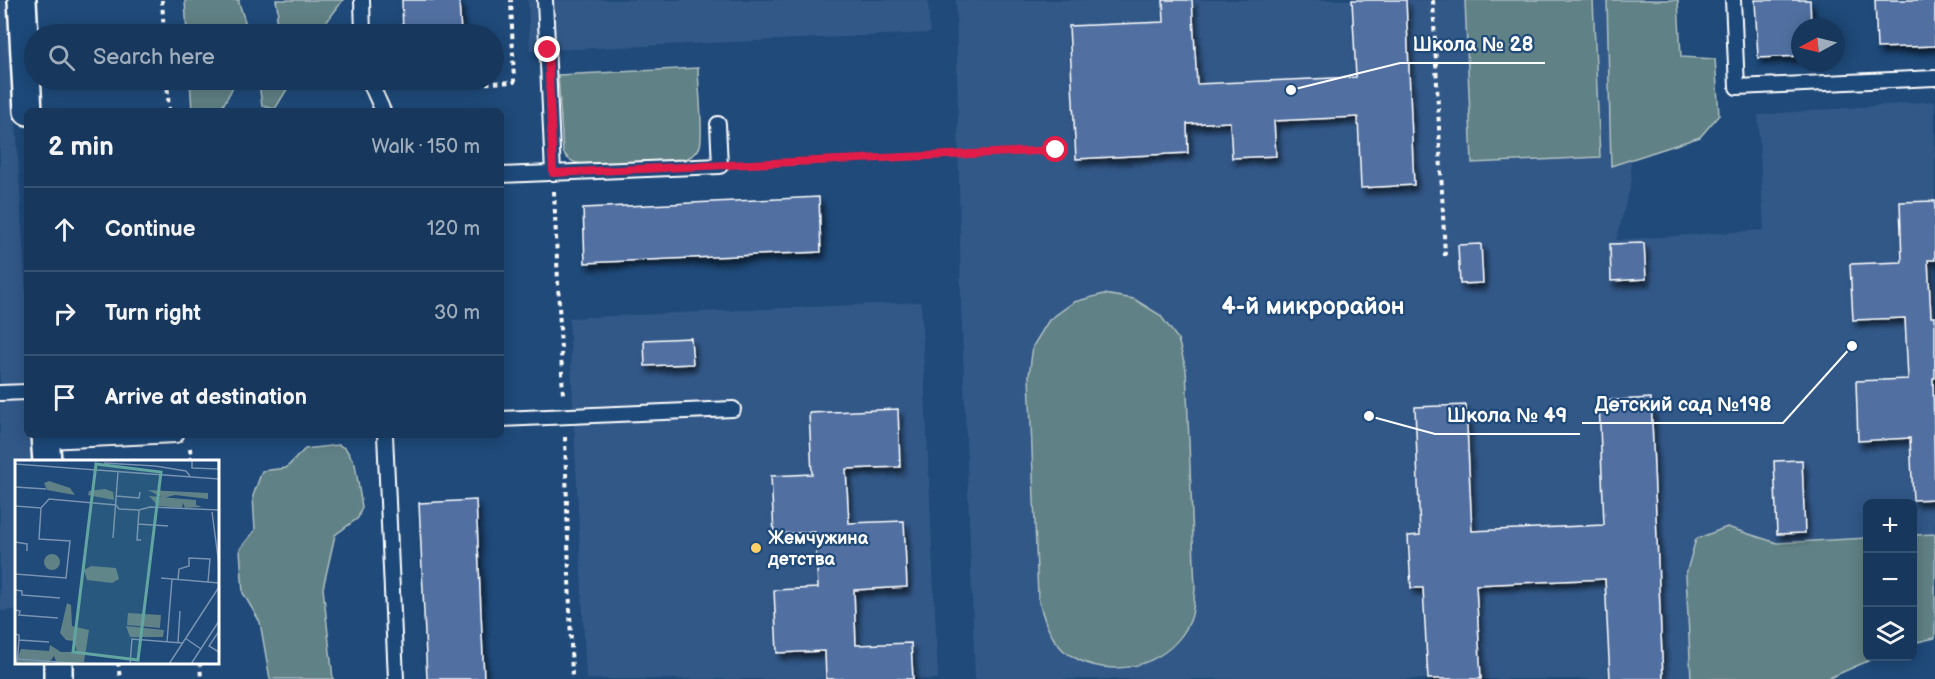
<!DOCTYPE html>
<meta charset="utf-8">
<style>
body{margin:0;font-family:"Balsamiq Sans",sans-serif;background:#203f62;color:#f1f3f6}
.controls{position:absolute;right:18px;bottom:18px;display:grid;overflow:hidden;border-radius:9px;box-shadow:0 3px 15px #0003}
.controls button{width:54px;height:54px;display:grid;place-items:center;padding:0;border:0;border-bottom:2px solid #365272;background:#17385c;color:#f1f3f6;font:30px sans-serif}
.compass{position:absolute;left:1791px;top:18px;width:54px;height:54px;border-radius:50%;background:#17385c;box-shadow:0 3px 15px #0003;rotate:263deg}
.stop{position:absolute;width:18px;height:18px;margin:-14px;border:4px solid #e11d48;border-radius:50%;background:#fff}
.stop.end{background:#e11d48;border-color:#fff;box-shadow:0 2px 6px #0008}
.list{margin:0;padding:0;list-style:none}
h2{display:flex;justify-content:space-between;align-items:center;height:78px;margin:0;padding:0 24px;font-size:26px}
h2 small{font-size:20px;font-weight:400;color:#9eacbb}
.list li{display:grid;grid-template-columns:39px 1fr auto;gap:18px;align-items:center;box-sizing:border-box;height:84px;padding:0 24px;border-top:2px solid #365272}
.list b{display:block;font-size:22px;white-space:nowrap}
.list em{font-size:20px;font-style:normal;color:#9eacbb}
.icon{flex:none;width:33px;height:33px;fill:none;stroke:currentColor;stroke-width:2;stroke-linecap:round;stroke-linejoin:round}
.map{position:relative;flex:none;width:1935px;height:679px;overflow:hidden}
.search{position:absolute;background:#17385c;box-shadow:0 3px 15px #0003;left:24px;top:24px;width:480px;height:66px;display:flex;align-items:center;gap:15px;box-sizing:border-box;padding:0 21px;border-radius:33px;color:#9eacbb;font-size:22px}
.panel{position:absolute;background:#17385c;box-shadow:0 3px 15px #0003;left:24px;top:108px;width:480px;height:330px;border-radius:9px}
.map>svg:first-child{display:block}
.built{fill:#325888}
.green{fill:#608185;stroke:#b0c0c2;stroke-width:1.5}
.building{fill:#5170a1;stroke:#fff;stroke-width:1.5;filter:url(#shadow)}
.lines{fill:none;stroke-linecap:round;stroke-linejoin:round}
.service-casing{stroke:#fff;stroke-width:18}
.minor-casing{stroke:#fff;stroke-width:32}
.path{stroke:#fff;stroke-width:4;stroke-dasharray:4.5 4.5;stroke-linecap:butt}
.service{stroke:#1f4a7a;stroke-width:14}
.minor{stroke:#1f4a7a;stroke-width:27}
.route{stroke:#e11d48;stroke-width:8}
.poi-dot{fill:#ffd166;stroke:#1f4a7a;stroke-width:2}
.labels{text-anchor:middle;stroke-width:4.5;stroke-linejoin:round;paint-order:stroke}
.poi-label{font-size:18px;font-weight:bold;fill:#fff;stroke:#1f4a7a;text-anchor:start}
.district-label{font-size:24px;font-weight:bold;fill:#fff;stroke:#1f4a7a}
.inset-road{fill:none;stroke:#7992af;stroke-width:1.5}
.view{fill:#63a6a1;fill-opacity:0.15;stroke:#63a6a1;stroke-width:3}
.inset-edge{fill:none;stroke:#fff;stroke-width:3}
.leader{fill:none;stroke:#fff;stroke-width:2}
.callout-dot{fill:#fff;stroke:#1f4a7a;stroke-width:2}
.callout-label{font-size:20px;text-anchor:middle;font-weight:bold;fill:#fff;stroke:#1f4a7a;stroke-width:4.5;stroke-linejoin:round;paint-order:stroke}
</style>
<div class="map">
<svg width="1935" height="679" viewBox="0 0 1935 679">
<defs>
<filter id="shadow"><feDropShadow dx="3.5" dy="6" stdDeviation="3" flood-color="#0009"/></filter>
</defs>
<rect width="100%" height="100%" fill="#1f4a7a"/>
<filter id="ink" filterUnits="userSpaceOnUse"><feTurbulence type="fractalNoise" baseFrequency=".0167" numOctaves="2"/><feDisplacementMap in="SourceGraphic" scale="12" xChannelSelector="R" yChannelSelector="G"/><feConvolveMatrix kernelMatrix="1 2 1 2 8 2 1 2 1" color-interpolation-filters="sRGB"/></filter>
<g filter="url(#ink)">
<g class="built">
<polygon points="0,0 9,0 27,314 27,435 34,435 35,461 16,462 16,610 0,611"/>
<polygon points="528,0 928,0 930,33 530,51"/>
<polygon points="956,0 1616,0 1632,180 1616,240 1764,230 1758,115 1935,101 1935,567 1913,582 1912,504 1868,504 1867,610 1759,679 975,679 961,302"/>
<polygon points="921,302 938,679 586,679 569,318"/>
</g>
<g class="green">
<polygon points="185,0 239,0 239,3 249,34 187,34"/>
<polygon points="276,0 343,0 323,27 312,34 273,34 278,11"/>
<polygon points="1465,0 1593,0 1600,157 1472,163"/>
<polygon points="1607,0 1678,0 1681,57 1715,59 1719,115 1700,137 1611,166"/>
<path d="M698,68C698,85 704,133 700,146C697,155 689,158 681,160L583,164C573,163 568,160 563,152L558,75Z"/>
<polygon points="190,80 235,80 232,89 220,111 192,111"/>
<polygon points="262,80 289,80 289,86 275,109 262,106 260,91"/>
<path d="M1104,294L1134,299L1160,315L1178,339L1186,369L1195,589C1194,599 1194,612 1190,621C1171,663 1120,679 1079,660C1074,657 1067,654 1063,650C1048,635 1043,617 1038,597L1029,376L1033,346L1049,320L1074,302Z"/>
<polygon points="339,445 346,449 355,464 362,507 358,518 335,535 323,588 333,679 270,679 260,622 243,593 240,549 255,530 253,496 262,471 286,468 305,449"/>
<polygon points="1727,527 1777,543 1867,538 1868,656 1877,657 1827,679 1691,679 1686,574 1696,539"/>
<polygon points="1935,534 1935,638 1913,643 1913,535"/>
</g>
<g class="building">
<polygon points="402,0 459,0 461,34 403,34"/>
<polygon points="1163,0 1192,0 1197,84 1356,77 1352,0 1406,0 1414,185 1361,188 1358,117 1274,121 1276,156 1232,158 1230,122 1187,124 1188,153 1076,159 1069,26 1164,22"/>
<polygon points="1755,0 1810,0 1811,27 1800,27 1800,56 1758,58"/>
<polygon points="1875,0 1935,0 1935,46 1877,48"/>
<polygon points="819,197 821,252 585,263 583,208"/>
<polygon points="1935,201 1935,260 1928,260 1931,317 1935,317 1935,378 1933,378 1935,499 1913,500 1910,438 1858,441 1856,381 1908,379 1905,318 1853,320 1850,264 1902,262 1900,202"/>
<polygon points="1644,243 1646,279 1611,281 1610,244"/>
<polygon points="1481,244 1483,283 1460,284 1458,245"/>
<polygon points="691,338 693,364 645,366 644,340"/>
<polygon points="1651,398 1663,679 1610,679 1605,579 1476,585 1481,679 1428,679 1423,588 1411,588 1408,536 1420,535 1415,407 1466,405 1472,531 1604,525 1599,401"/>
<polygon points="898,409 900,467 846,469 849,523 904,521 907,587 854,590 856,645 911,643 913,679 826,679 825,651 777,653 774,590 818,588 815,532 774,534 771,476 812,474 809,413"/>
<polygon points="1802,460 1805,533 1777,534 1774,461"/>
<polygon points="476,500 484,679 427,679 419,503"/>
</g>
<g class="lines">
<g class="service-casing">
<g id="service">
<polyline points="362,0 363,34"/>
<polyline points="545,0 553,173"/>
<polyline points="1733,0 1737,87 1935,78"/>
<polyline points="369,80 383,111"/>
<polyline points="501,175 720,166 718,124"/>
<polyline points="0,393 27,392"/>
<polyline points="501,419 733,409"/>
<polyline points="385,435 396,679"/>
<polyline points="46,441 176,435"/>
</g>
</g>
<g class="minor-casing">
<g id="minor">
<polyline points="22,0 28,111"/>
<polyline points="45,435 47,462"/>
<polyline points="58,662 58,679"/>
</g>
</g>
<g class="path">
<polyline points="162,0 164,34"/>
<polyline points="1433,0 1445,256"/>
<polyline points="167,80 169,111"/>
<polyline points="396,87 514,82 511,0"/>
<polyline points="739,165 1056,150"/>
<polyline points="554,191 563,396"/>
<polyline points="565,437 572,679"/>
<polyline points="190,448 191,462"/>
<polyline points="118,662 120,679"/>
<polyline points="200,662 201,679"/>
</g>
<use href="#service" class="service"/>
<use href="#minor" class="minor"/>
</g>
</g>
<g class="lines" filter="url(#ink)">
<polyline class="route" points="548,50 553,173 1056,150"/>
</g>
<circle class="poi-dot" cx="756" cy="548" r="6"/>
<g class="labels">
<g class="poi-label">
<text x="768" y="544">Жемчужина<tspan x="768" dy="21">детства</tspan></text>
</g>
<g class="district-label">
<text x="1313" y="314">4-й микрорайон</text>
</g>
</g>
<g transform="translate(15 460)">
<rect width="204" height="204" fill="#1f4a7a"/>
<path d="M34,21L55,28L60,35L32,30L29,23ZM90,29L98,32L99,40L73,35L74,31ZM133,30L193,33V39L160,35L148,38ZM134,36L181,40V45L187,47L170,48L168,43L167,48L143,46ZM29 102a8 8 0 1 1 16 0a8 8 0 1 1-16 0ZM76,106L101,108L104,119L97,123L72,120L69,110ZM52,143L56,145L57,166L74,170L69,202L42,204L39,196L33,204H0L6,189L34,191L35,185L46,192H62L59,181L51,180L45,173ZM113,153L146,155L145,168L112,165ZM111,166L149,170L148,177H115Z" fill="#608185"/>
<path class="inset-road" d="M177,0V8L203,9V0M89,3L140,6L171,11L175,16M0,4L204,19M0,27L31,29M101,36L124,38L125,32M0,46L26,48L34,39L101,45L104,49L124,50L135,47L204,50M124,50L122,80H126M197,52L204,105M123,64L153,66M98,78L103,12M0,82L12,84V91M0,114L51,118L55,81L24,79L26,48M146,118L204,123M163,120L164,109L174,106V98L195,99L193,122M0,130L7,131V135L45,138M0,150L5,151L4,155L43,158M204,171L194,186L204,192M0,174L4,175V180L34,182M170,178L186,189M152,182L157,119M163,183L165,151M2,199L71,204M2,204L4,180M115,204L117,179L167,183M154,204L204,127M176,204L204,161"/>
<path class="view" d="M81,4L146,12L123,200L58,192Z"/>
<rect width="204" height="204" class="inset-edge"/>
</g>
<path class="leader" d="M1291 90L1400 63H1545M1852 346L1783 423H1582M1369 416L1435 434H1580"/>
<g class="callout-dot">
<circle cx="1291" cy="90" r="6"/>
<circle cx="1852" cy="346" r="6"/>
<circle cx="1369" cy="416" r="6"/>
</g>
<g class="callout-label">
<text x="1473" y="51">Школа № 28</text>
<text x="1683" y="411">Детский сад №198</text>
<text x="1507" y="422">Школа № 49</text>
</g>
</svg>
<div class="controls">
<button>+</button>
<button>−</button>
<button><svg class="icon" aria-label="layers" viewBox="0 0 24 24"><path d="M12 4l9 5-9 5-9-5zM3 14l9 5 9-5"/></svg></button>
</div>
<svg class="compass" viewBox="-18 -18 36 36"><path d="M0-13l5 13h-10z" fill="#e53935"/><path d="M0 13l5-13h-10z" fill="#9eacbb"/></svg>
<div class="stop" style="left:1056px;top:150px"></div>
<div class="stop end" style="left:548px;top:50px"></div>
<div class="search"><svg class="icon" aria-label="search" viewBox="0 0 24 24"><circle cx="10" cy="10" r="6"/><path d="M15 15l6 6"/></svg>Search here</div>
<section class="panel">
<h2>2 min<small>Walk · 150 m</small></h2>
<ul class="list">
<li><svg class="icon" aria-label="ahead" viewBox="0 0 24 24"><path d="M12 20V5M6 11l6-6 6 6"/></svg><div><b>Continue</b></div><em>120 m</em></li>
<li><svg class="icon" aria-label="right" viewBox="0 0 24 24"><path d="M7 20v-9h11M14 6l5 5-5 5"/></svg><div><b>Turn right</b></div><em>30 m</em></li>
<li><svg class="icon" aria-label="arrive" viewBox="0 0 24 24"><path d="M6 21V4h12l-3 4 3 4H6"/></svg><div><b>Arrive at destination</b></div></li>
</ul>
</section>
</div>
